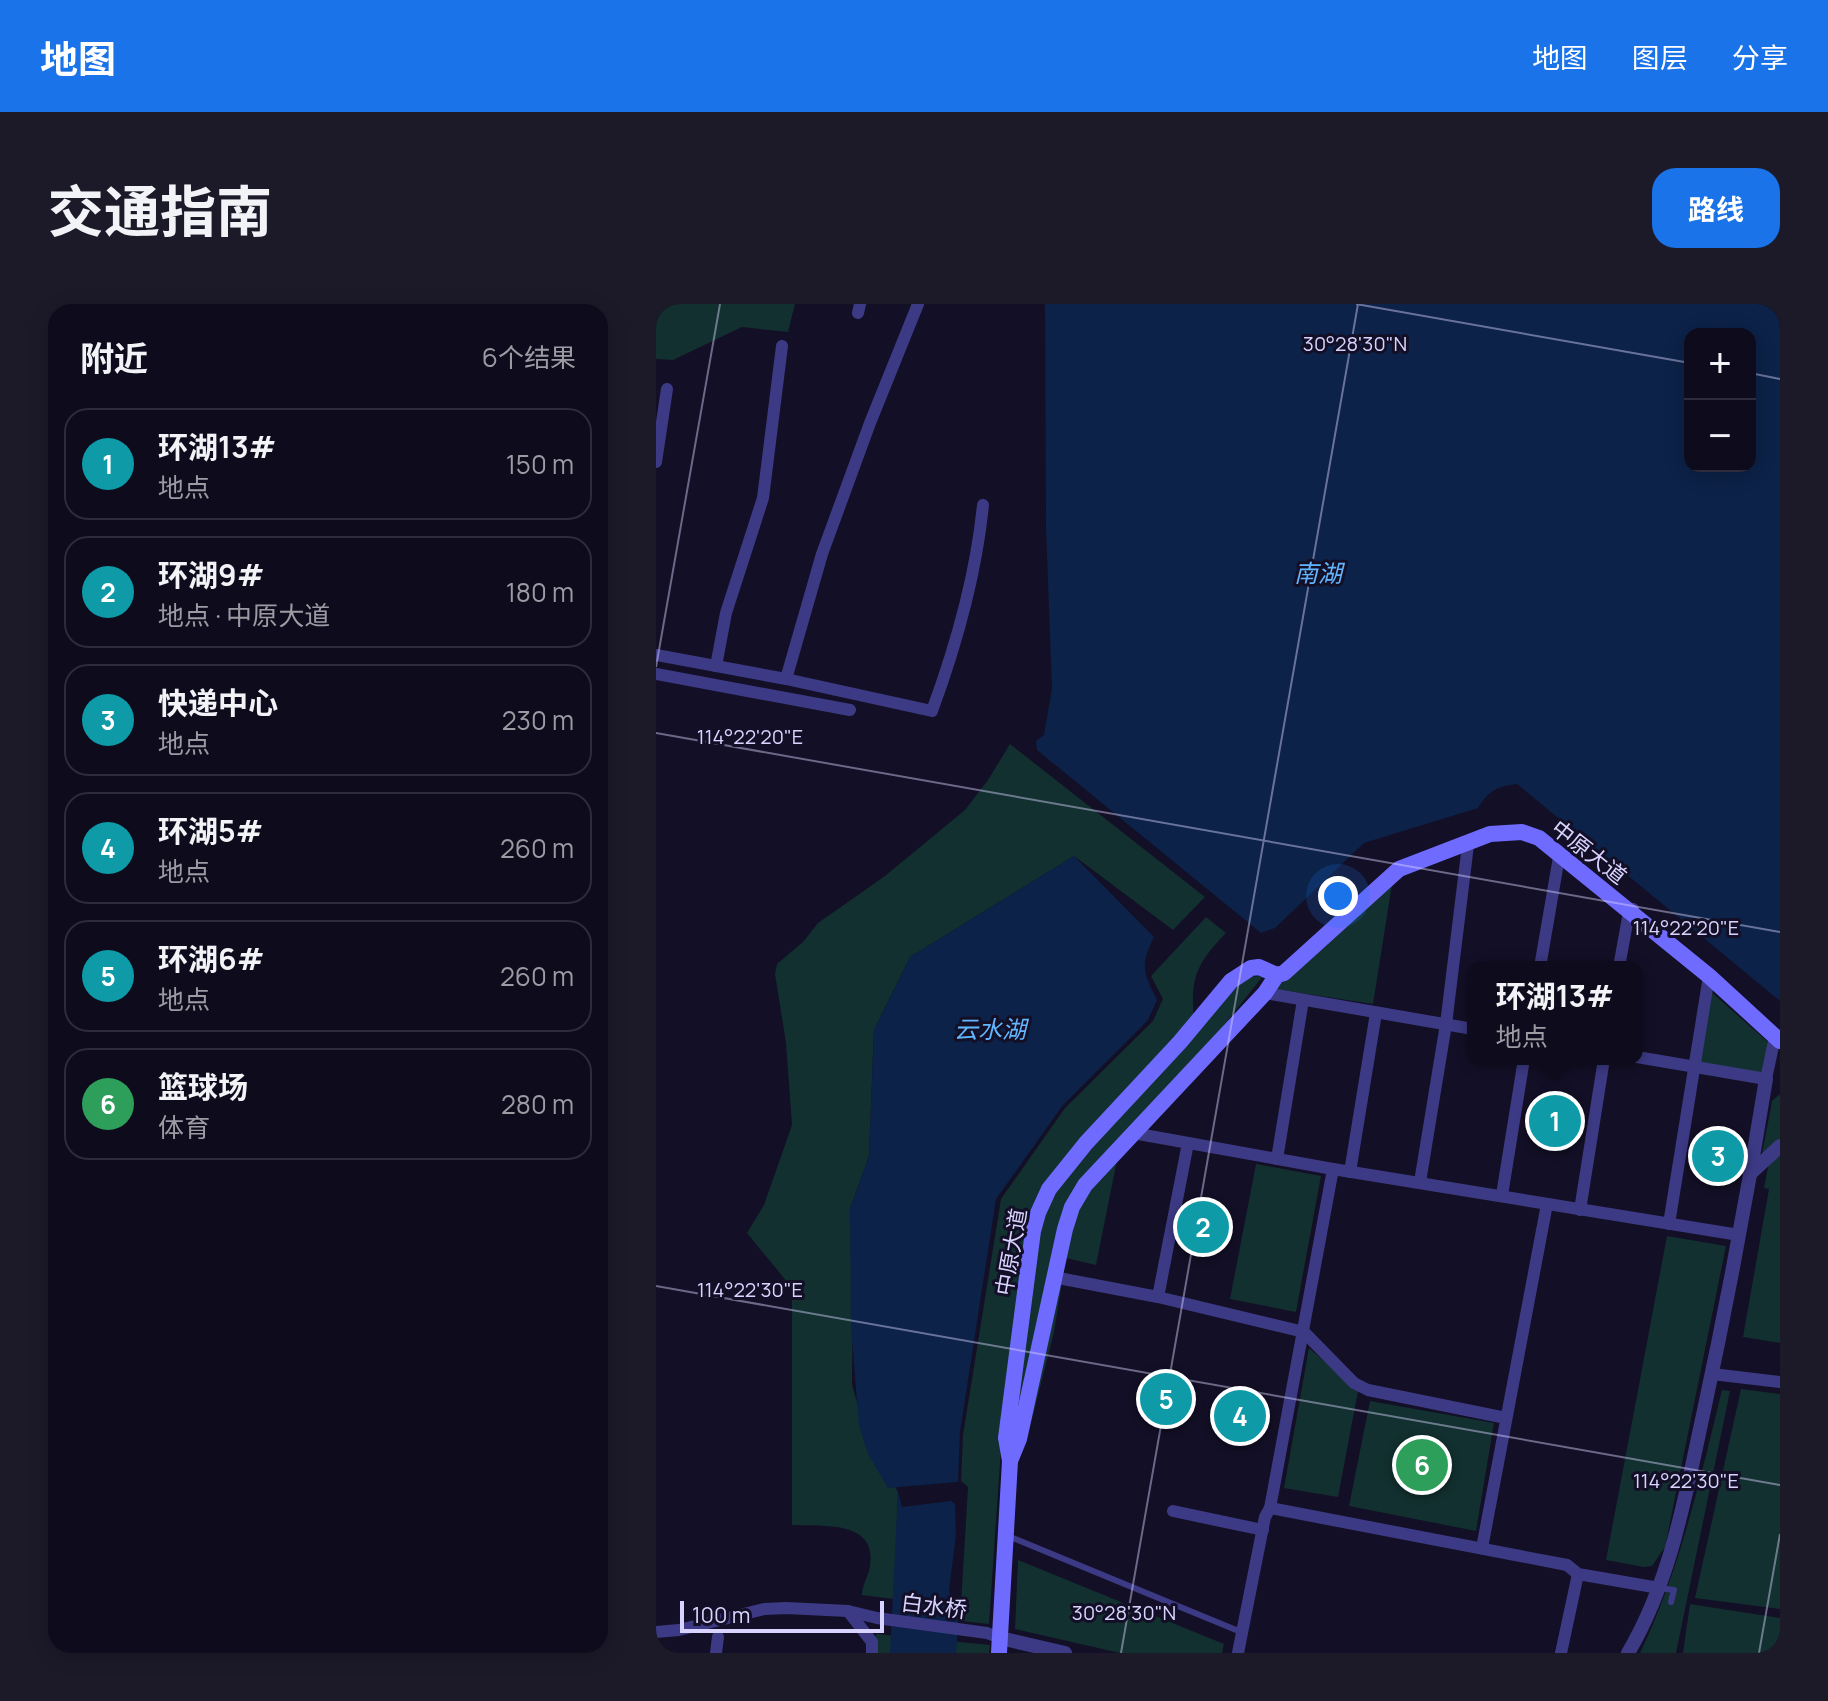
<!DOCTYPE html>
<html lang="zh">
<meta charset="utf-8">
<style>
body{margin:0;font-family:Manrope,"Noto Sans SC",sans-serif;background:#1c1929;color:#f1f3f6}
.controls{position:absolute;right:24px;top:24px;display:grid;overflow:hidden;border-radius:16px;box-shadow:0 4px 20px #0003}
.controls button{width:72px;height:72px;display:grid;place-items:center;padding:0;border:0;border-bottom:2px solid #2e2b3b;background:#0e0b1c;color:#f1f3f6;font:40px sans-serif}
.scale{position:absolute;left:24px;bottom:20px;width:204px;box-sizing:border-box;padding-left:8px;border:4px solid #d9d4ff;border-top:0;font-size:22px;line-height:28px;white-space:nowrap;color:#d9d4ff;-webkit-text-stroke:6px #130f26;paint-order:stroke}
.you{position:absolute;left:682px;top:592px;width:28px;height:28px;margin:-20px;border:6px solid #fff;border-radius:50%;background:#1a73e8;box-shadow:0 0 0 12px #1a73e833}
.badge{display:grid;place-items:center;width:52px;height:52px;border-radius:50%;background:#1a73e8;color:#fff;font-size:26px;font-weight:700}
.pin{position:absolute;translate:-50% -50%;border:4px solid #fff;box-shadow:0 2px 8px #0006}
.popup{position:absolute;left:811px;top:657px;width:176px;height:104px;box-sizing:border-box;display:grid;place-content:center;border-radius:16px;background:#0e0b1c;filter:drop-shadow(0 2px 6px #0005);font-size:26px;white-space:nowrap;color:#9b9ba3}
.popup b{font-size:30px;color:#f1f3f6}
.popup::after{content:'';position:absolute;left:50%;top:100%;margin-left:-16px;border:16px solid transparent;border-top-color:#0e0b1c}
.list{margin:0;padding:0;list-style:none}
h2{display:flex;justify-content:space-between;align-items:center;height:104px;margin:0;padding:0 32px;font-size:34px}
h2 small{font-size:26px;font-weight:400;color:#9b9ba3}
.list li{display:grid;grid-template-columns:52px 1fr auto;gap:24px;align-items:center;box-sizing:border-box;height:112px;margin:0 16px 16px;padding:0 16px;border:2px solid #2e2b3b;border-radius:24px}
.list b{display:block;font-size:30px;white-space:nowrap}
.list p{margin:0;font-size:26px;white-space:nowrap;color:#9b9ba3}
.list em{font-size:26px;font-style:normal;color:#9b9ba3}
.map{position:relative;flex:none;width:1124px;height:1349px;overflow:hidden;border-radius:24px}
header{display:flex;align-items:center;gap:48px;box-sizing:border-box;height:112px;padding:0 40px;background:#1a73e8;color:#fff}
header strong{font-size:38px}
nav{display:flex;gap:44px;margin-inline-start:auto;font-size:28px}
.intro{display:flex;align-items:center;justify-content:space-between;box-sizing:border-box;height:192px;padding:0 48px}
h1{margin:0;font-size:56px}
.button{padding:20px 36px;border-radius:24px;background:#1a73e8;color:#fff;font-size:28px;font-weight:700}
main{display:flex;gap:48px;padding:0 48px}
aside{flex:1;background:#0e0b1c;border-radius:24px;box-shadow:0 4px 20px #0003}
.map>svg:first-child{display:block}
.green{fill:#12302f}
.water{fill:#0c2248;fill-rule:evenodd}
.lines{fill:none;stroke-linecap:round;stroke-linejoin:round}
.service{stroke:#3d3a85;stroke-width:6}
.minor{stroke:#3d3a85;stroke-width:12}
.tertiary{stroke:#3d3a85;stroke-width:14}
.secondary{stroke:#6f6bff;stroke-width:16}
.ticks{fill:none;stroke:#d9d4ff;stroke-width:2;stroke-opacity:0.45}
.labels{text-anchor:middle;stroke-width:6;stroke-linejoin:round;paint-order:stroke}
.street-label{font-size:22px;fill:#d9d4ff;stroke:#130f26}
.water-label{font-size:24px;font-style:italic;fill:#62b6ff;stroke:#130f26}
.ticks-label{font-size:20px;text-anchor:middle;fill:#d9d4ff;stroke:#130f26;stroke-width:6;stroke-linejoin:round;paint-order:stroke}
</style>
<header>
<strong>地图</strong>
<nav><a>地图</a><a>图层</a><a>分享</a></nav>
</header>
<div class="intro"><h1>交通指南</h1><a class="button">路线</a></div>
<main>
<aside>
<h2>附近<small>6个结果</small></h2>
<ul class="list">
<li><span class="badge" style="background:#0f9aa8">1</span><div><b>环湖13#</b><p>地点</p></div><em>150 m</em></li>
<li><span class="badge" style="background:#0f9aa8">2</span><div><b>环湖9#</b><p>地点 · 中原大道</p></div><em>180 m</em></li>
<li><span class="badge" style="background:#0f9aa8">3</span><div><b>快递中心</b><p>地点</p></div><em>230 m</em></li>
<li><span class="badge" style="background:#0f9aa8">4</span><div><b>环湖5#</b><p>地点</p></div><em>260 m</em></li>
<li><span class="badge" style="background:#0f9aa8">5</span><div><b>环湖6#</b><p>地点</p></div><em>260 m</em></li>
<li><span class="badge" style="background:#2e9e5b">6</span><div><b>篮球场</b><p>体育</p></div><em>280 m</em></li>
</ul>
</aside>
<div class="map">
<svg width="1124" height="1349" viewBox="0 0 1124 1349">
<rect width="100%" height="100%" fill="#130f26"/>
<g class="green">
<polygon points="0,0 139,0 132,28 86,23 17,56 0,55"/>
<path d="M354,440L549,593L517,626L418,552L254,653L218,726L213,852L194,905L197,963L196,1081L212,1136L242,1188L238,1295L206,1291C206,1279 213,1273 214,1261C221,1215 164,1223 136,1221V991L132,979L91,929L108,901L136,821L130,739L119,670L121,660L147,638L162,619L229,572L309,506L332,476Z"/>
<polygon points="737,574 717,700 619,685 633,672"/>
<path d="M550,613L570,629C541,659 534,673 538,715L392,879L345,1144L333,1320L304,1317L312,1183L305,1177L307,1131L345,895L409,804L497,717L507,695L495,672Z"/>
<polygon points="607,672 461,856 440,961 410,954 398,1028 372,1131 355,1115 387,908 409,869 590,673"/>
<polygon points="1053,686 1113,739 1107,773 1041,760"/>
<polygon points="1124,790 1124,835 1106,850 1116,797"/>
<polygon points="1124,844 1124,1039 1087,1033 1113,885 1108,884 1114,853"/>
<polygon points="600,860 665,872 640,1008 574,995"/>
<polygon points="1011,932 1070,942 1009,1243 996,1262 988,1263 950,1256"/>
<polygon points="653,1044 702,1087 682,1193 628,1184"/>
<polygon points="1085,1085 1124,1090 1124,1305 1039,1294"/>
<path d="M1066,1086L1074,1087L1020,1349H984C1024,1266 1044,1176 1066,1086Z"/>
<polygon points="714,1097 838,1119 820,1227 693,1202"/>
<polygon points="362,1256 568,1340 566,1349 464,1349 359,1325"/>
<polygon points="1034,1300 1124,1314 1124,1349 1027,1349"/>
<polygon points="220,1330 334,1341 333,1349 220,1349"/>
</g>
<g class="water">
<path d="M389,0H1124V697L861,480C842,482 832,487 822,504L708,539L619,624L605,629L381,446L380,437L388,431L396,384L390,223ZM1034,30H1094V162H1034Z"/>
<path d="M418,552L498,633C484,662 487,668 501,696L492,716L407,801L340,895L304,1128L302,1178L232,1184L212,1150L203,1122L195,1022L194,905L213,852L218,726L254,653Z"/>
<polygon points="242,1188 246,1203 295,1197 299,1200 300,1230 293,1287 303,1311 300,1349 234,1349"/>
</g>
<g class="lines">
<g class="service">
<polyline points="352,1232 585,1328"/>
<polyline points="1003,1284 1018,1286 1015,1298"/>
</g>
<g class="minor">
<polyline points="202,9 204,0"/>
<polyline points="0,158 11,85"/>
<path d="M0,351L130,375L276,407C301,339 320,272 327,201"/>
<polyline points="60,362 70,309 107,194 126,42"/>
<polyline points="0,370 194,406"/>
<polyline points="130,375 166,250 214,119 262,0"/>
<polyline points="884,663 903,553"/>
<polyline points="963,663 973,608 977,605"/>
<polyline points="609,689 817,725"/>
<polyline points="981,753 1110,775 1119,733"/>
<polyline points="477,829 677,865 1083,931"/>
<polyline points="621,855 647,696"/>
<polyline points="694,868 720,709"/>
<polyline points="764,878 790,720 812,541"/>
<polyline points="846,891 868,755"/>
<polyline points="924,906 948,755"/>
<polyline points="1013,920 1053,672"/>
<polyline points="397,973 502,993 648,1028 698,1079 712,1086 850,1114"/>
<polyline points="502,993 532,839"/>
<polyline points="1056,1070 1124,1078"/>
<polyline points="614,1204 911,1261 922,1270 1003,1284"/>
<polyline points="517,1207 607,1226"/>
<polyline points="826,1244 891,900"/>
<polyline points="192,1307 216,1338 216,1349"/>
<polyline points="0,1328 23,1326 108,1305 130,1304 192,1307 221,1314 331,1329 344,1334"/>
<polyline points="60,1349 62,1333"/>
<polyline points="582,1349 609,1213 614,1204 677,865"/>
<polyline points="905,1349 922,1270"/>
</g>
<g class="tertiary">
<polyline points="1095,869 1124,842"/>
<polyline points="344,1334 409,1349"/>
<path d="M972,1349C1015,1276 1029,1193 1047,1111C1071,1000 1092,888 1110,775"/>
</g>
<g class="secondary">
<polyline points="354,1157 363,1135 409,925 416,903 429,881 609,689 621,671 628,669 743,565 834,530 866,528 883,534 1053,672 1124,737"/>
<polyline points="343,1349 354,1157 350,1134 377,927 382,909 393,885 430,839 524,738 575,677 595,664 603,663 621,671"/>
</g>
</g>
<path class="ticks" d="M700,0L1034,59M1094,69L1124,75M0,363L64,0M0,429L1124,628M0,982L1124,1181M465,1349L702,0M1103,1349L1124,1230"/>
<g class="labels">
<g class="street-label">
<text transform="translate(933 548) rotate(38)" y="8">中原大道</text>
<text transform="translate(355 948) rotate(-80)" y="8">中原大道</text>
<text transform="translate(278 1302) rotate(7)" y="8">白水桥</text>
</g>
<g class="water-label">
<text x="662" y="278">南湖</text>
<text x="334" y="734">云水湖</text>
</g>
</g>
<g class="ticks-label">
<text x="699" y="47">30°28'30"N</text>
<text x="94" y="440">114°22'20"E</text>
<text x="1030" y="631">114°22'20"E</text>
<text x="94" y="993">114°22'30"E</text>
<text x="1030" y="1184">114°22'30"E</text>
<text x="468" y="1316">30°28'30"N</text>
</g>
</svg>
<div class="controls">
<button>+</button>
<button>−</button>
</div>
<div class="scale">100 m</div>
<div class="you"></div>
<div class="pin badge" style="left:899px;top:817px;background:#0f9aa8">1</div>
<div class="popup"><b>环湖13#</b>地点</div>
<div class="pin badge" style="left:547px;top:923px;background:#0f9aa8">2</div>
<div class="pin badge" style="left:1062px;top:852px;background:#0f9aa8">3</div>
<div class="pin badge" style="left:584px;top:1112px;background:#0f9aa8">4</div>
<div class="pin badge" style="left:510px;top:1095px;background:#0f9aa8">5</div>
<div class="pin badge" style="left:766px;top:1161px;background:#2e9e5b">6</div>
</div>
</main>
